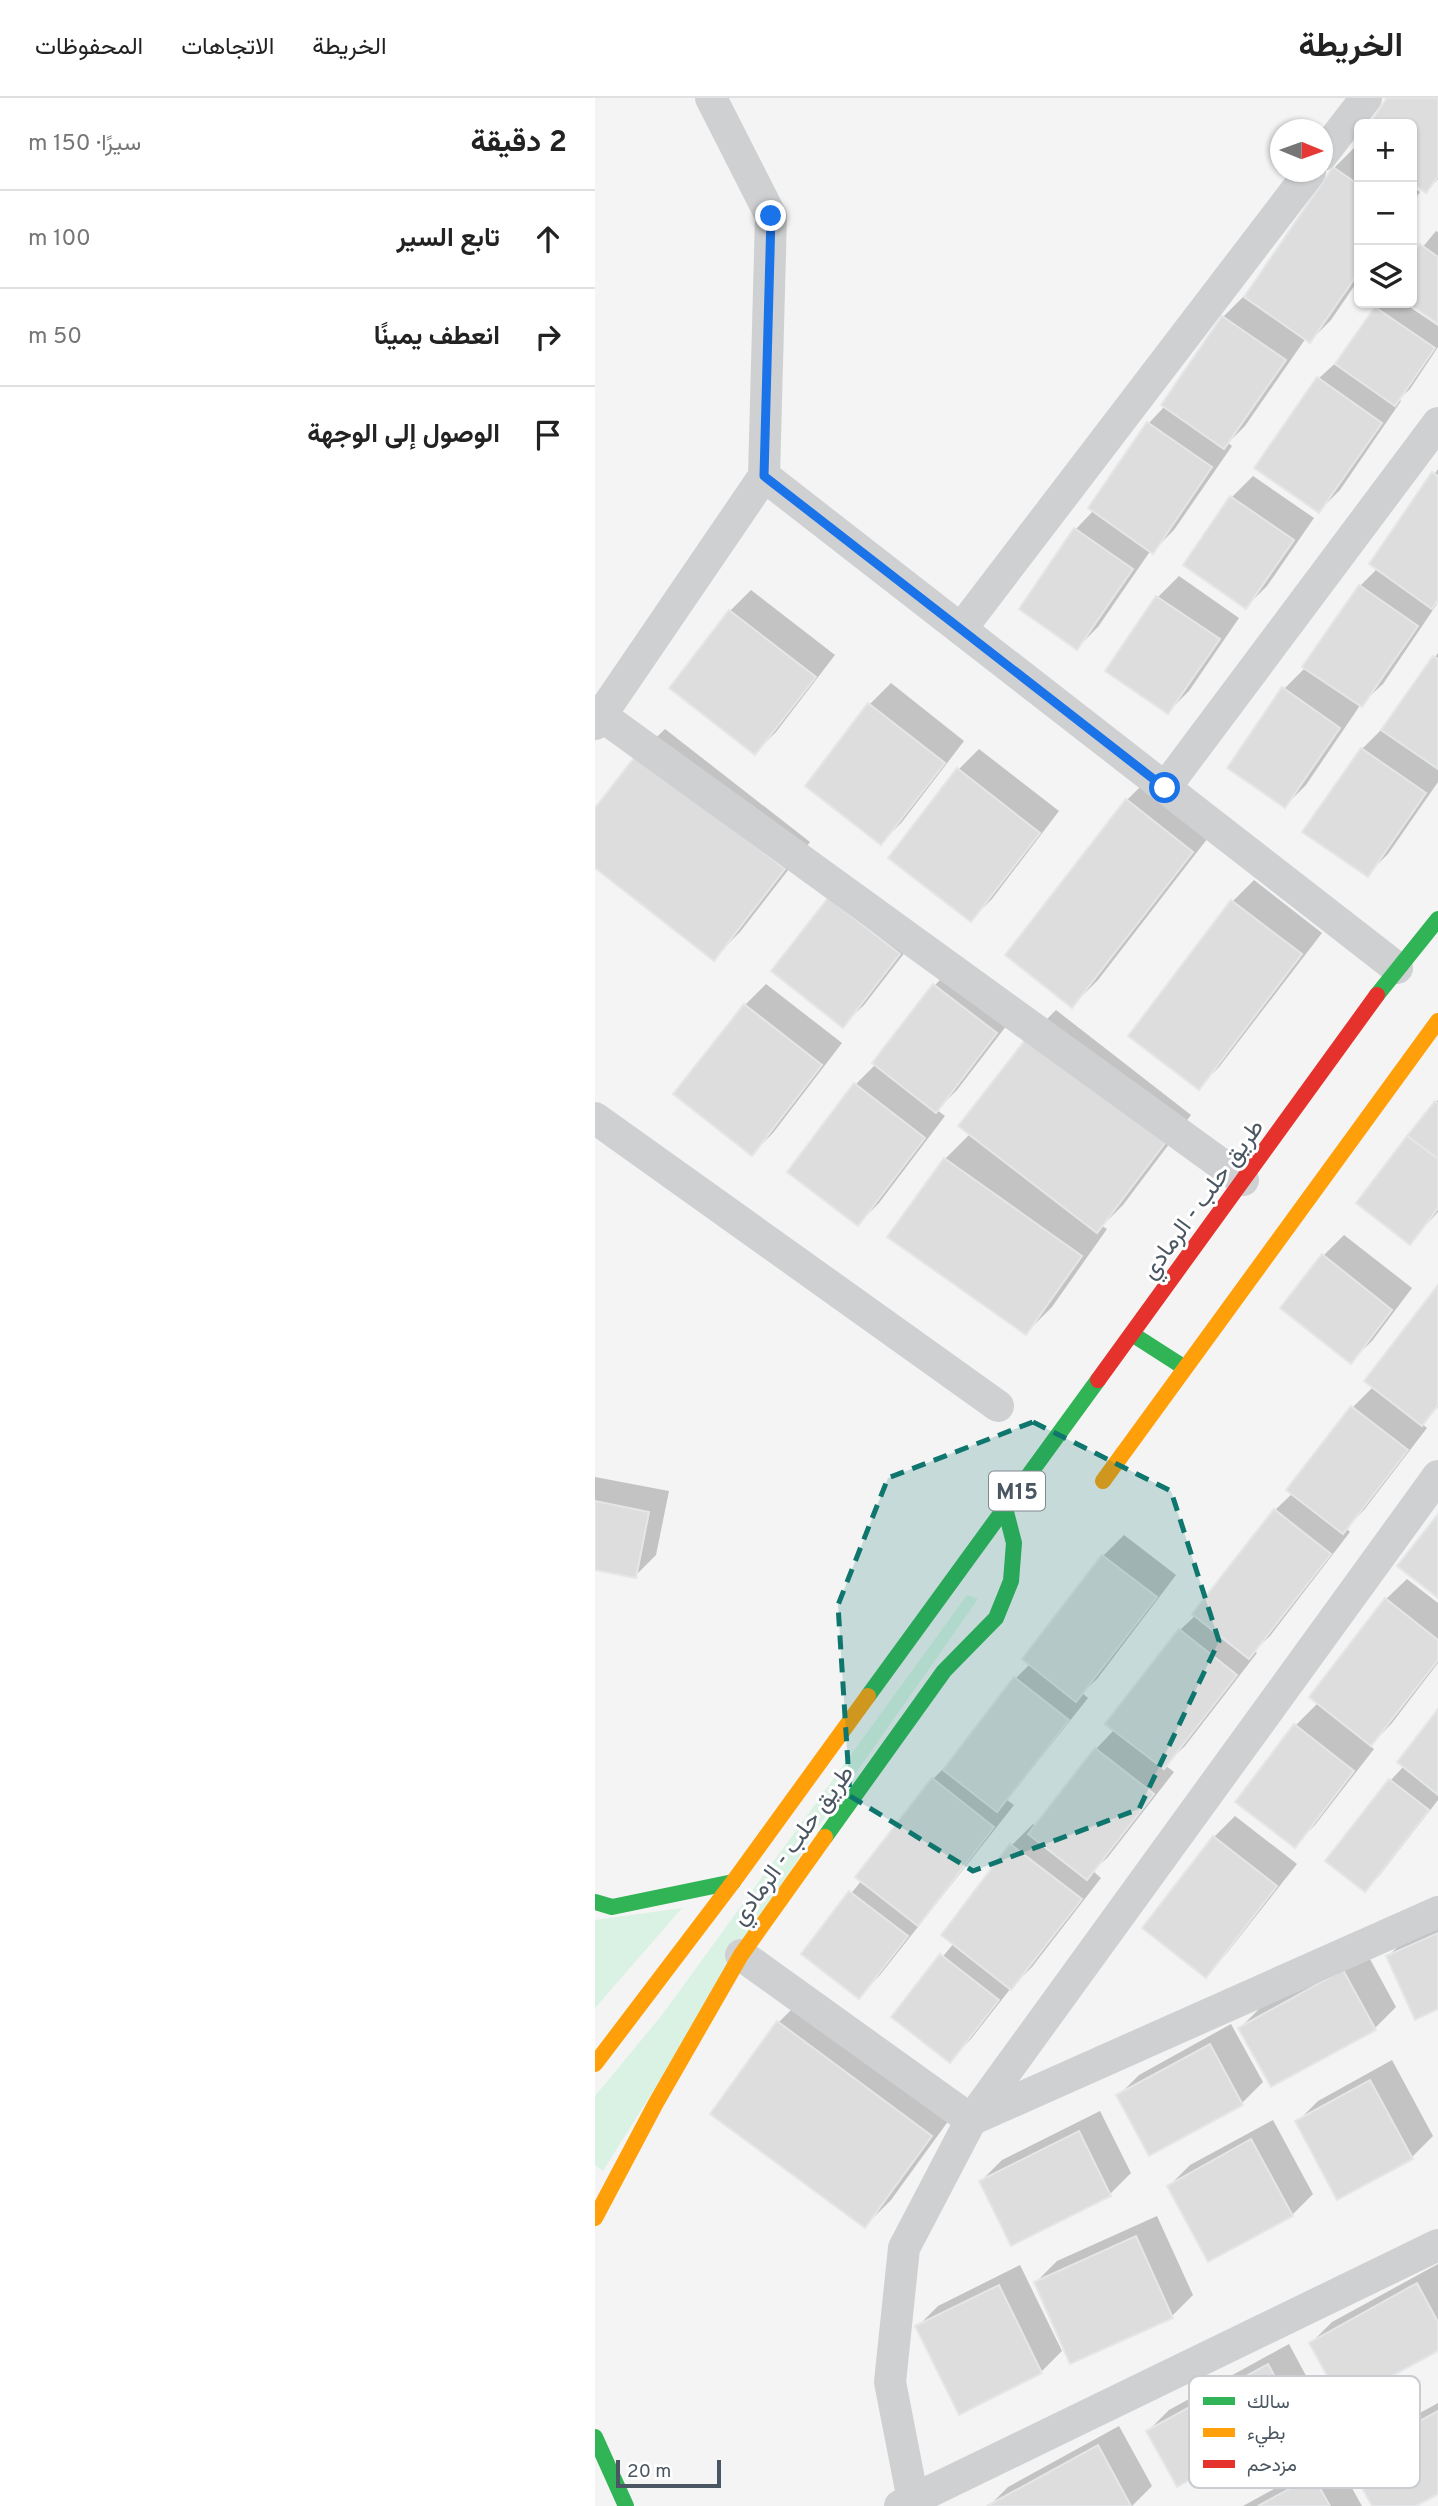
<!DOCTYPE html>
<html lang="ar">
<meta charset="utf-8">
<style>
body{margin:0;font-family:Overpass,Vazirmatn,sans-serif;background:#f2f2f2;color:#222;direction:rtl}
.controls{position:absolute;right:21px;top:21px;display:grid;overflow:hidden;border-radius:10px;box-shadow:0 2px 5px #0004}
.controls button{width:63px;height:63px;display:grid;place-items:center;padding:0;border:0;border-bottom:2px solid #e0e0e0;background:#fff;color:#222;font:35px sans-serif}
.compass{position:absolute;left:675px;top:21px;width:63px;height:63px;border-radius:50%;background:#fff;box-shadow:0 2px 5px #0004;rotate:91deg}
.scale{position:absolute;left:21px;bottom:18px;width:105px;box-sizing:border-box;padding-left:7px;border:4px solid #4a5661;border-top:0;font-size:19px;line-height:24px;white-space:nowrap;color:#4a5661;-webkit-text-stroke:5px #fff;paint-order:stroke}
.stop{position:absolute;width:21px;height:21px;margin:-16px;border:5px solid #1a73e8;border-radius:50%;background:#fff}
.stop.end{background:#1a73e8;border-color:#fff;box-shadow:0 2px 7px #0008}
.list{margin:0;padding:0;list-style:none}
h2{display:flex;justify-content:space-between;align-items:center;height:91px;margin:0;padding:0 28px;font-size:30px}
h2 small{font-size:23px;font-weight:400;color:#767676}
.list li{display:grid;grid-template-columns:46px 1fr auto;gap:21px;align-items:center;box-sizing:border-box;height:98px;padding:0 28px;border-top:2px solid #e0e0e0}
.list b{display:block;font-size:26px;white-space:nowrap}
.list em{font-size:23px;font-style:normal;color:#767676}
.icon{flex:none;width:38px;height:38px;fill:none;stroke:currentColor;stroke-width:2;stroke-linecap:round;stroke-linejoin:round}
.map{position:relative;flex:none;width:843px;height:2408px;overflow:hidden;direction:ltr}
header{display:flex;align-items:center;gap:42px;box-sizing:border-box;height:98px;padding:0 35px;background:#fff;border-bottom:2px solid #e0e0e0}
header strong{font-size:33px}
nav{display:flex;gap:38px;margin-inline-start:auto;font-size:24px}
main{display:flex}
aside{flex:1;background:#fff}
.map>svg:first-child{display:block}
.green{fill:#d9f2e3}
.shadow{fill:#0003}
.building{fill:#ddddde;stroke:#e5e6e7;stroke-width:2}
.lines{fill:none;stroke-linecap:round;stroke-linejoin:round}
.street{stroke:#ced0d2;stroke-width:32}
.fast{stroke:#30b455;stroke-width:16}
.slow{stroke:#ff9f0a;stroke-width:16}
.jam{stroke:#e5322d;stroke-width:16}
.route{stroke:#1a73e8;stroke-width:9}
.marked{fill:#0f766e;fill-opacity:0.2;stroke:#0f766e;stroke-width:5;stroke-dasharray:14 9;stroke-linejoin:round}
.labels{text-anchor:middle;stroke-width:6;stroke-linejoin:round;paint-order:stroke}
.shield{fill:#fff;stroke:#808990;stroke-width:2}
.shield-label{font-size:23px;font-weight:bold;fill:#4a5661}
.street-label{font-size:24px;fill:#4a5661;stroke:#fff}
.key{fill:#fff;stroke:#c9ccd0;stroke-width:2}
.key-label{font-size:19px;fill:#4a5661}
</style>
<header>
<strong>الخريطة</strong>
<nav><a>الخريطة</a><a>الاتجاهات</a><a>المحفوظات</a></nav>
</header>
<main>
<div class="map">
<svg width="843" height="2408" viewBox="0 0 843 2408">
<rect width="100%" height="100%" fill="#f4f4f4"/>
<g class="green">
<polygon points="372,1497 383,1501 223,1729 8,2073 0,2067 0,1998 67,1917"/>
<polygon points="87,1810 0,1910 0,1822"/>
</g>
<g class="shadow">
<polygon points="794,0 843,0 843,81 831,93 817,83 817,26 776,26"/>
<polygon points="760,49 764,51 764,181 736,222 715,243 711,240 650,328 633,345 637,348 579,432 558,453 556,452 503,529 482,550 426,510 481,431 499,412 495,410 554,325 570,308 568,307 628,219 649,198 651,199 739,70"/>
<polygon points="817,88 825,94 817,105"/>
<polygon points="841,133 843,134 843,224 816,205 817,162"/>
<polygon points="786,205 809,205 843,228 843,249 815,291 804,301 806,303 745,392 724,413 723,281 745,261"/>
<polygon points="843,371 843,502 840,505 842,506 788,586 766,606 711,687 690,708 689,591 711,569 765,488 783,470 776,466"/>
<polygon points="658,378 719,420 672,488 651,509 590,467 637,399"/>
<polygon points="584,478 644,520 594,593 573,614 512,572 563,499"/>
<polygon points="156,492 240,557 181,634 160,655 76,590 135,513"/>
<polygon points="843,555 843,684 793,756 772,777 710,733 767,651 788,630"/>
<polygon points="296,585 369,643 307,724 286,745 212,687 275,606"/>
<polygon points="70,631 215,744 145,834 119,860 0,768 0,713 43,657"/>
<polygon points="384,651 464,713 397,801 376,822 363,672"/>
<polygon points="558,676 623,727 503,882 477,908 532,702"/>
<polygon points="659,782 727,835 624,969 603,990 535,937 638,803"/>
<polygon points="234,801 325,835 269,907 248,927"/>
<polygon points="361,866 422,914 362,992 342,1012 350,1018 284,1105 263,1126 260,987 281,966 340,887"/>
<polygon points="171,886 247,945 178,1035 157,1056 150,907"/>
<polygon points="461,912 596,1017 528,1107 507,1128 512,1131 457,1209 431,1235 350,1061 376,1035 435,938"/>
<polygon points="843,1002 843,1114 814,1145 814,1038"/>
<polygon points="749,1137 817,1190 777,1243 756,1263 728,1158"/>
<polygon points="843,1190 843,1309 827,1326 832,1330 769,1412 751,1430 755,1434 675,1538 659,1553 662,1555 590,1648 570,1667 579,1674 513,1759 498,1773 506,1780 437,1869 416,1890 376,1941 355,1962 299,1918 359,1845 348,1836 417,1747 438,1726 441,1729 501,1651 520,1631 585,1532 601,1517 680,1412 698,1395 694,1391 758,1309 779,1288"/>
<polygon points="0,1379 74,1393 61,1457 40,1478 0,1471"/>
<polygon points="529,1437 581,1477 502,1581 487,1595 493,1600 412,1702 419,1707 285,1877 264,1898 208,1855 267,1782 338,1681 359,1660 421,1580 435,1566 429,1561 508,1458"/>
<polygon points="812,1481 843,1505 843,1565 797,1625 775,1648 779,1651 720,1727 699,1748 642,1703 701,1627 723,1605 791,1501"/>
<polygon points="843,1613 843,1702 784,1778 770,1792 733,1763 796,1682 809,1668"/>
<polygon points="640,1718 702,1766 631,1856 610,1877 619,1739"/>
<polygon points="843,1828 843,1909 793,1858 808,1844"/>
<polygon points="770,1852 801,1909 780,1930 645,1930 666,1909"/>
<polygon points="210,1898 362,2011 296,2102 270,2128 184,1924"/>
<polygon points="636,1926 668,1984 647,2005 523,1998 544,1977"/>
<polygon points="797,1962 838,2038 817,2059 702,2024 723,2003"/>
<polygon points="505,2013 536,2075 515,2096 386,2083 407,2062"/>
<polygon points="678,2022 718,2096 697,2117 574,2088 595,2067"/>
<polygon points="562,2118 598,2197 577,2218 441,2184 462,2163"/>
<polygon points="843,2166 843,2251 716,2245 737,2224"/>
<polygon points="425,2167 467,2253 446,2274 322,2229 343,2208"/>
<polygon points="694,2246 723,2300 702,2321 583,2387 553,2333 574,2312"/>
<polygon points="843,2305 843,2394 818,2408 779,2408 755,2363 776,2342"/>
<polygon points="524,2328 557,2388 537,2408 394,2408 413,2389"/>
<polygon points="739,2358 767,2408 648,2408"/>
</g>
<g class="building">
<polygon points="792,0 843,0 843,78 831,95 817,85 817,26 774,26"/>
<polygon points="738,69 764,87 764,174 715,245 649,199"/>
<polygon points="825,146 843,159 843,226 813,205 817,205 817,158"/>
<polygon points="780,209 840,250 800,308 740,266"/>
<polygon points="627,218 691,262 629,351 566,307"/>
<polygon points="722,279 787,325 724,415 659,370"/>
<polygon points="552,324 617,369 558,456 493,410"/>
<polygon points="837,374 843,378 843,502 837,511 774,466"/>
<polygon points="635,398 699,442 651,511 588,467"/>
<polygon points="479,430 538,471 482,552 424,511"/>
<polygon points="764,487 823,528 767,609 707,569"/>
<polygon points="561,498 625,541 573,616 510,573"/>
<polygon points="134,512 221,579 160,657 74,590"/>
<polygon points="838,558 843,561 843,671 786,632"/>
<polygon points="687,589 745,630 690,710 632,670"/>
<polygon points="273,605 350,665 286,747 210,688"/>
<polygon points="766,650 831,695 773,779 707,734"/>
<polygon points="42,656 190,771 119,863 0,770 0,710"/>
<polygon points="362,670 445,735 376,824 293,760"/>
<polygon points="531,701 598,754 477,910 410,857"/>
<polygon points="233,800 305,856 248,930 176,873"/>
<polygon points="636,802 707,856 604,992 533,938"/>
<polygon points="338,886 402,935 341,1015 277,965"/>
<polygon points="149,906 227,967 157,1058 78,996"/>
<polygon points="434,937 571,1044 502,1135 363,1028"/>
<polygon points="259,985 330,1040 263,1128 192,1074"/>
<polygon points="840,1003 843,1006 843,1061 812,1038"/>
<polygon points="812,1038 843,1061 843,1110 815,1147 761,1105"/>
<polygon points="349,1060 487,1158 431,1237 292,1139"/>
<polygon points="727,1156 797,1212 756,1266 685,1210"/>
<polygon points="843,1187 843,1307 827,1328 769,1283"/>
<polygon points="756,1308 813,1352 748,1436 691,1392"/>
<polygon points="0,1403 54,1414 41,1480 0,1472"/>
<polygon points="679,1411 736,1456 654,1561 597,1516"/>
<polygon points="843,1416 843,1500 802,1468"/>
<polygon points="507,1457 562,1499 481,1604 427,1561"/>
<polygon points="790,1500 843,1542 843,1562 776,1648 714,1599"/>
<polygon points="584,1531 642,1577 569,1671 510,1626"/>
<polygon points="419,1579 474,1622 402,1714 348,1672"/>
<polygon points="843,1611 843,1697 802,1664"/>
<polygon points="699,1626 759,1673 700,1750 640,1704"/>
<polygon points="500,1650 559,1696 492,1782 433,1736"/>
<polygon points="337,1680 399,1729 323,1828 260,1779"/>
<polygon points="794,1681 834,1712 770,1794 730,1763"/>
<polygon points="618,1738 682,1788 611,1880 547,1830"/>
<polygon points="415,1746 487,1801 416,1892 346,1837"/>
<polygon points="254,1793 313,1838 264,1901 206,1856"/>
<polygon points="843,1835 843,1911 820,1922 791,1858"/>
<polygon points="345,1856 404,1902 355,1965 296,1919"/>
<polygon points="748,1872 781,1932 676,1989 643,1930"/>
<polygon points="182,1923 337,2038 270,2130 115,2016"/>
<polygon points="615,1946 648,2007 554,2058 521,1997"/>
<polygon points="775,1982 818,2061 742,2102 700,2023"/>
<polygon points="484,2033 516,2098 416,2148 384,2083"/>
<polygon points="656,2041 698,2118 613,2164 572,2088"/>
<polygon points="541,2138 578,2220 475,2266 439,2184"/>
<polygon points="822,2185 843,2224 843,2253 747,2305 714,2245"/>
<polygon points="404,2187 447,2275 364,2317 320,2228"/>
<polygon points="673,2266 703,2322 582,2389 551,2333"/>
<polygon points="843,2313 843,2396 821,2408 777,2408 752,2363"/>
<polygon points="503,2347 536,2408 392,2408"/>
<polygon points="718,2378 735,2408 663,2408"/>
</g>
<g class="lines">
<g class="street">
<polyline points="727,57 771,0"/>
<polyline points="169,378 802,870"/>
<polyline points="366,531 715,74"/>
<polyline points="0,613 648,1082"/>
<polyline points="0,626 169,378 176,118 116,0"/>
<polyline points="570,690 843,325"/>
<polyline points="0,1020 403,1308"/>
<polyline points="146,1857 376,2022 843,1814"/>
<polyline points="305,2408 843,2147"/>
<polyline points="322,2408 318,2402 295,2284 309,2150 376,2022 843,1378"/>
</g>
<g class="fast">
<polyline points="782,897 843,821"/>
<polyline points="537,1236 590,1270"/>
<polyline points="273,1598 503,1282"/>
<polyline points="230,1739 349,1573 401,1520 416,1483 419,1445 410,1410"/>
<polyline points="0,1804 17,1809 138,1784"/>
<polyline points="0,2339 31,2408"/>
</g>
<g class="slow">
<polyline points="508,1383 843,923"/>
<polyline points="0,1966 138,1784 273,1598"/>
<polyline points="0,2120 61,2005 146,1857 230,1739"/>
</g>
<polyline class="jam" points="503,1282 782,897"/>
</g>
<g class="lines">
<polyline class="route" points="176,118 169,378 570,690"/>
</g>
<path class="marked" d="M438,1324L576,1393L624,1543L544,1711L378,1773L255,1698L243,1507L293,1380Z"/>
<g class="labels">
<rect class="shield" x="394" y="1373.5" width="56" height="39" rx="5"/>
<g class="shield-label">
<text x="422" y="1401">M15</text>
</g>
<g class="street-label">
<text transform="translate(607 1101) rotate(-54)" y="8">طريق حلب - الرمادي</text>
<text transform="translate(197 1747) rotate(-54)" y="8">طريق حلب - الرمادي</text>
</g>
</g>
<rect x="594" y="2278" width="231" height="112" rx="10" class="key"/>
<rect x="608" y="2299" width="32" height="8" fill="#30b455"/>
<rect x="608" y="2330" width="32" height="9" fill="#ff9f0a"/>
<rect x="608" y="2362" width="32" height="8" fill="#e5322d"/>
<g class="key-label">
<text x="652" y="2310">سالك</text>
<text x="652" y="2341">بطيء</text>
<text x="652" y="2373">مزدحم</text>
</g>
</svg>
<div class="controls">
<button>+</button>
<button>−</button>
<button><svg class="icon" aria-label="layers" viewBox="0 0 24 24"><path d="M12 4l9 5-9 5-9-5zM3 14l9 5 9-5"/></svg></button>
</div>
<svg class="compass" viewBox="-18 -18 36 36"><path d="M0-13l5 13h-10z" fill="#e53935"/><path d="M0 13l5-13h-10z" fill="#767676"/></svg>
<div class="scale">20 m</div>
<div class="stop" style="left:570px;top:690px"></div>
<div class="stop end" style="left:176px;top:118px"></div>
</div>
<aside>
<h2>2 دقيقة<small>سيرًا · 150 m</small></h2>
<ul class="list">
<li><svg class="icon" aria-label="ahead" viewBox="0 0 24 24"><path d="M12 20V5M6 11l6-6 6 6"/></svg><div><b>تابع السير</b></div><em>100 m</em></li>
<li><svg class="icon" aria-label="right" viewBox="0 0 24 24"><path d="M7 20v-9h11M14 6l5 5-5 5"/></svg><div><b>انعطف يمينًا</b></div><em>50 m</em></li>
<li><svg class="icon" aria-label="arrive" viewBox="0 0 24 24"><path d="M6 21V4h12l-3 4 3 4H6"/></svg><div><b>الوصول إلى الوجهة</b></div></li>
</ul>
</aside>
</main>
